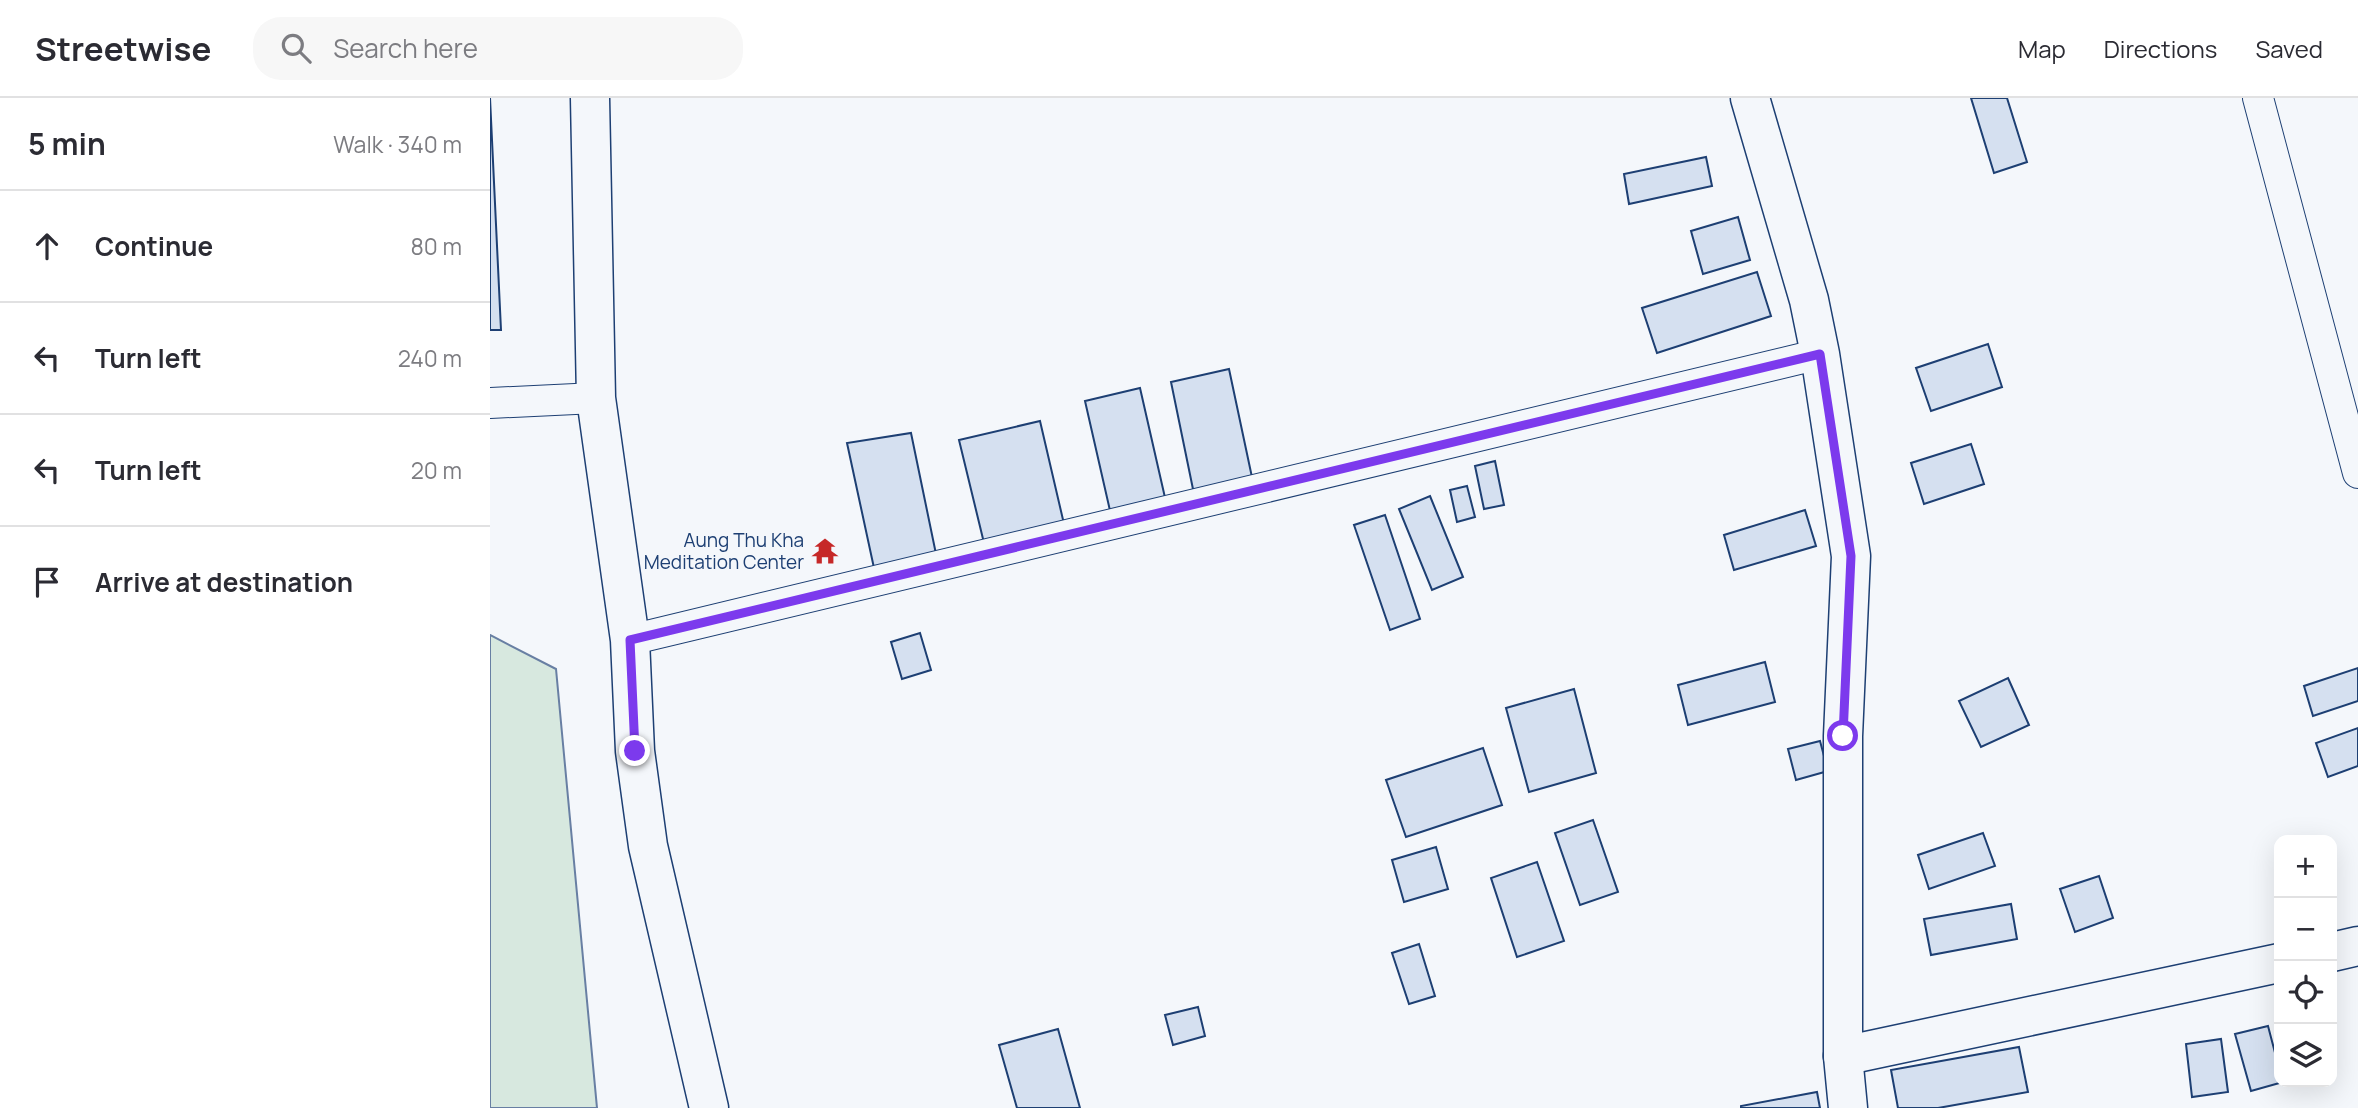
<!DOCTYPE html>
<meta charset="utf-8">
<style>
body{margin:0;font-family:Manrope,sans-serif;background:#f7f7f7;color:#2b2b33}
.controls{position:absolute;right:21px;bottom:21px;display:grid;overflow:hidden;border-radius:14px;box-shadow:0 7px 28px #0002}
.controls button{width:63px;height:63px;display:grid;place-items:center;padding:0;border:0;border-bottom:2px solid #e1e1e2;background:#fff;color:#2b2b33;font:35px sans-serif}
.stop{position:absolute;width:21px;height:21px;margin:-16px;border:5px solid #7c3aed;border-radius:50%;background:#fff}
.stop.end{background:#7c3aed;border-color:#fff;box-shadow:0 2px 7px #0008}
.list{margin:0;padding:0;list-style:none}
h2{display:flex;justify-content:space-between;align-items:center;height:91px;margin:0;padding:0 28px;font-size:30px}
h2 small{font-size:23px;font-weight:400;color:#7c7c81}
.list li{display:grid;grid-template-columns:46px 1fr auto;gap:21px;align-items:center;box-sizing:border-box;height:112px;padding:0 28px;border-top:2px solid #e1e1e2}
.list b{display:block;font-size:26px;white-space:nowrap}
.list em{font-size:23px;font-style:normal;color:#7c7c81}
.icon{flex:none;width:38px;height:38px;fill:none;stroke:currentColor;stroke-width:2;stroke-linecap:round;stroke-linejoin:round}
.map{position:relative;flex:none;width:1868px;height:1010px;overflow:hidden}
header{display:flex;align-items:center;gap:42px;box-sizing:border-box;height:98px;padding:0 35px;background:#fff;border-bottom:2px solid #e1e1e2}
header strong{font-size:33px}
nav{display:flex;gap:38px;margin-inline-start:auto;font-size:24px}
.search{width:490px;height:63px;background:#f7f7f7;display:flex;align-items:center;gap:18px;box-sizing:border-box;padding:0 24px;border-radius:28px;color:#7c7c81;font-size:26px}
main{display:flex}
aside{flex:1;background:#fff}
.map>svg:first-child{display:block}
.green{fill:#d7e8df;stroke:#687fa3;stroke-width:2}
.building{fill:#d5e0f0;stroke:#1d3f73;stroke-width:2}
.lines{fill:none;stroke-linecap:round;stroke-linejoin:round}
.minor-casing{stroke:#1d3f73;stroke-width:32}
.tertiary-casing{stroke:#1d3f73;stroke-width:41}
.minor{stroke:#f4f7fb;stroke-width:30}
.tertiary{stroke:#f4f7fb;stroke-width:38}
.route{stroke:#7c3aed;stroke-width:9}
.labels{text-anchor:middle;stroke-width:5;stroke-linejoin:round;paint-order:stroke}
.poi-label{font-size:19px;fill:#1d3f73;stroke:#f4f7fb;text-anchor:end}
</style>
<header>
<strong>Streetwise</strong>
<div class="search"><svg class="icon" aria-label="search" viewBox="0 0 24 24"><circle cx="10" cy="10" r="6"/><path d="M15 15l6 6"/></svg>Search here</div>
<nav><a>Map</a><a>Directions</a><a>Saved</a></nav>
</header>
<main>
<aside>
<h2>5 min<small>Walk · 340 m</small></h2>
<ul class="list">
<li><svg class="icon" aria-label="ahead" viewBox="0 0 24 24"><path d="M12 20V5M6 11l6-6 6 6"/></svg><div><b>Continue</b></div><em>80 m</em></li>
<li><svg class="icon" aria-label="left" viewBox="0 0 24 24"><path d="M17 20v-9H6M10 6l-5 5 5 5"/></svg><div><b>Turn left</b></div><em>240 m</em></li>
<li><svg class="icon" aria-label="left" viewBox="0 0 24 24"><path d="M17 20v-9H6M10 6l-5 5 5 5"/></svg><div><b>Turn left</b></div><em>20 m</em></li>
<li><svg class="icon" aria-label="arrive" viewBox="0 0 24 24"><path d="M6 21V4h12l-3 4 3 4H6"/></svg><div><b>Arrive at destination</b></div></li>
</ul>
</aside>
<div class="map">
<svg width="1868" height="1010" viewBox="0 0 1868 1010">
<rect width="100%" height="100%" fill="#f4f7fb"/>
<polygon class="green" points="0,537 66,571 107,1010 0,1010"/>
<g class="building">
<polygon points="0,0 11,232 0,232"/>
<polygon points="1481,0 1517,0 1537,64 1504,75"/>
<polygon points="1216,59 1222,88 1139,106 1134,76"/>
<polygon points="1248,119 1260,162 1213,176 1201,133"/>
<polygon points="1267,174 1281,218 1167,255 1152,210"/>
<polygon points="1498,246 1512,289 1441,313 1426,270"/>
<polygon points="739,271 763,384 704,396 681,284"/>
<polygon points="650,290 676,404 621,417 595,303"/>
<polygon points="550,323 574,426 494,445 469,342"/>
<polygon points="421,335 446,456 384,470 357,345"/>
<polygon points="1481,346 1494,386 1434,406 1421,365"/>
<polygon points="1005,363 1014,407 994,411 985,368"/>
<polygon points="977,388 985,419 967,424 960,392"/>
<polygon points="940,398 973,479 942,492 909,411"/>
<polygon points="1315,412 1326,448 1244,472 1234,437"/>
<polygon points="895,417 930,521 900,532 864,427"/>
<polygon points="430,535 441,572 412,581 401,544"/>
<polygon points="1275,564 1285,604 1198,627 1188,587"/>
<polygon points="1868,570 1868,603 1823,618 1814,588"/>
<polygon points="1518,580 1539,627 1491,649 1469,603"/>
<polygon points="1084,591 1106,675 1039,694 1016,610"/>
<polygon points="1868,630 1868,668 1838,679 1826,645"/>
<polygon points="1330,643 1338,673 1306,682 1298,651"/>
<polygon points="993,650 1012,707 916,739 896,682"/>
<polygon points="1103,722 1128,794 1090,807 1065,735"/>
<polygon points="1493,735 1505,768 1439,791 1428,757"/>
<polygon points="946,749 958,791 914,804 902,762"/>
<polygon points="1047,764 1074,843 1027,859 1001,780"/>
<polygon points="1609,778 1623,820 1585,834 1570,791"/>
<polygon points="1521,806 1527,841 1441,857 1434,821"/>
<polygon points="929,846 945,898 919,906 902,855"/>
<polygon points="708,909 715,938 683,947 675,917"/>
<polygon points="1778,928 1789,970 1789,984 1793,984 1761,993 1745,936"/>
<polygon points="568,931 590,1010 527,1010 509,947"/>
<polygon points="1731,941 1738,994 1702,999 1696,946"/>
<polygon points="1529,949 1538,994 1448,1010 1408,1010 1401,972"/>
<polygon points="1327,994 1330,1010 1251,1010 1251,1008"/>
</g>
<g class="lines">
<g class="minor-casing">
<g id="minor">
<polyline points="1768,0 1868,375"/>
<polyline points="0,305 106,300"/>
<polyline points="140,542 1330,256"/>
</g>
</g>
<g class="tertiary-casing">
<g id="tertiary">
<polyline points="100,0 106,300 140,542 145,653 158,748 219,1010"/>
<polyline points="1260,0 1319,202 1330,256 1361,458 1353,638 1353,958 1358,1010"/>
<polyline points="1842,854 1868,848"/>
<polyline points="1353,958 1789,865"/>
</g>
</g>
<use href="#minor" class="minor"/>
<use href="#tertiary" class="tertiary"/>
</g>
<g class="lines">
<polyline class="route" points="145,653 140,542 1330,256 1361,458 1353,638"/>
</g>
<defs>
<g id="temple-bare" transform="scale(2.1)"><path d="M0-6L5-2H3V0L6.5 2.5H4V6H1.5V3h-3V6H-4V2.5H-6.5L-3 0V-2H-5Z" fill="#c62828" stroke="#f4f7fb" stroke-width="2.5" paint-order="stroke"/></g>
</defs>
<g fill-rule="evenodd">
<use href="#temple-bare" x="335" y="453"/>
</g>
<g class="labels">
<g class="poi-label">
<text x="314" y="449">Aung Thu Kha<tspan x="314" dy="22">Meditation Center</tspan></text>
</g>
</g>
</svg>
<div class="controls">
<button>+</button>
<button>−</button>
<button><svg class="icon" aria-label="locate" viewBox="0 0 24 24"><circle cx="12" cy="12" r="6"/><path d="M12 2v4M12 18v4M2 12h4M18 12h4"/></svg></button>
<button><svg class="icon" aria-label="layers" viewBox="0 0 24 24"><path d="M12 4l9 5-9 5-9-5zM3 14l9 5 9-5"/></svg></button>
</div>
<div class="stop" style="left:1353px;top:638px"></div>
<div class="stop end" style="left:145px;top:653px"></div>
</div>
</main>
